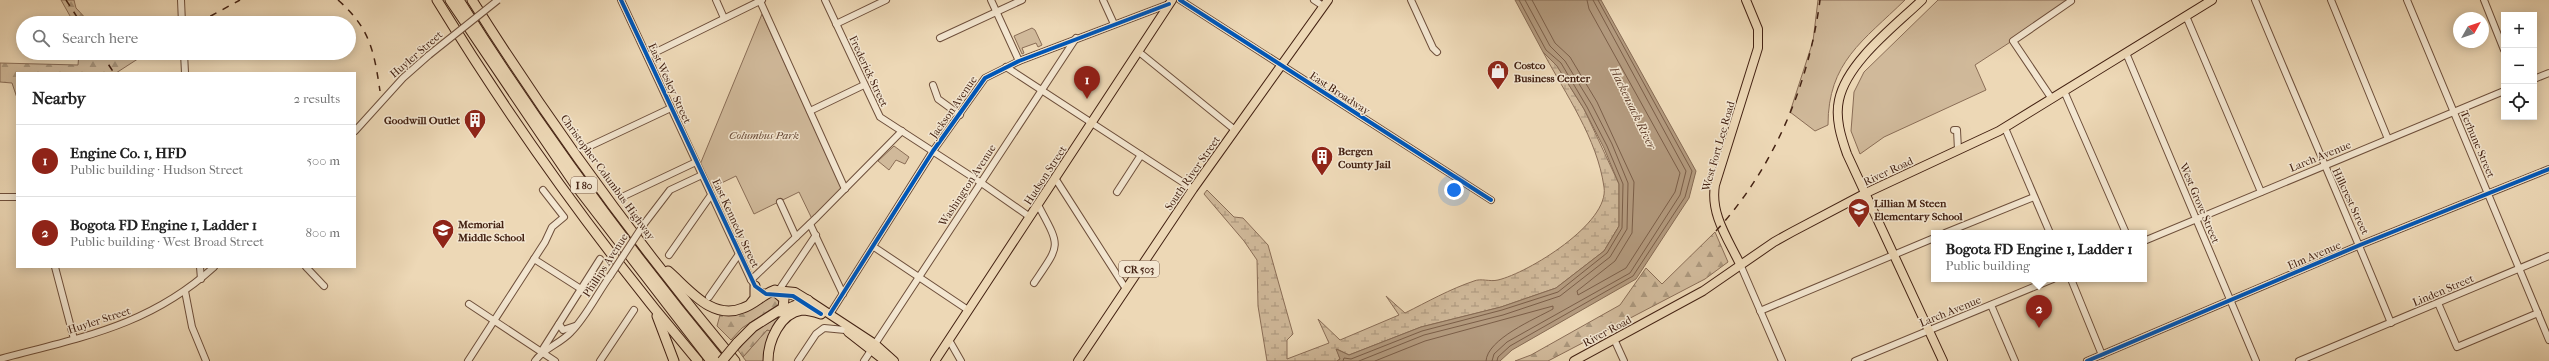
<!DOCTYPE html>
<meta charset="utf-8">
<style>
body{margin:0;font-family:"IM FELL French Canon",serif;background:#f6f6f6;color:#222}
.controls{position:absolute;right:12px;top:12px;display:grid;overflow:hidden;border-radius:0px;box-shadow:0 2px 10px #0003}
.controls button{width:36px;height:36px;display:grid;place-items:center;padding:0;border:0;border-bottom:1px solid #e0e0e0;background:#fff;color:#222;font:20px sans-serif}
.compass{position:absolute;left:2453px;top:12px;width:36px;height:36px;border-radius:50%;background:#fff;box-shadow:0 2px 10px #0003;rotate:50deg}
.you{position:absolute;left:1454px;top:190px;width:14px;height:14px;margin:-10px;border:3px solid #fff;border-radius:50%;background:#1a73e8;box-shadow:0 0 0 6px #1a73e833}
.badge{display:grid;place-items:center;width:26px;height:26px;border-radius:50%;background:#8f2418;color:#fff;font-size:13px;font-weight:700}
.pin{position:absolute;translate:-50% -33px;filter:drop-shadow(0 1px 2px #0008)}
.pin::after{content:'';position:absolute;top:21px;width:14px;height:12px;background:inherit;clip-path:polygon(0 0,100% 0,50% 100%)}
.popup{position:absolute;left:1931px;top:230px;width:216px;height:52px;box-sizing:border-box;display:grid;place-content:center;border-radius:0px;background:#fff;filter:drop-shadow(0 1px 3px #0005);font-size:13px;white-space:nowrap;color:#767676}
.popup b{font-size:15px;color:#222}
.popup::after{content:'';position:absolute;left:50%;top:100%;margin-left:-8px;border:8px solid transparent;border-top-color:#fff}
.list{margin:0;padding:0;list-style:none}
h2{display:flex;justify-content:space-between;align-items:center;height:52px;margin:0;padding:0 16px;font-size:17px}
h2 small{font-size:13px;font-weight:400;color:#767676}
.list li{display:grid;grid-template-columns:26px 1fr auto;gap:12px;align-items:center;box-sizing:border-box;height:72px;padding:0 16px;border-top:1px solid #e0e0e0}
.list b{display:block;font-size:15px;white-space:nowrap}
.list p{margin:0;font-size:13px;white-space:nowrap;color:#767676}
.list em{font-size:13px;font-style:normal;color:#767676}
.icon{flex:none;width:22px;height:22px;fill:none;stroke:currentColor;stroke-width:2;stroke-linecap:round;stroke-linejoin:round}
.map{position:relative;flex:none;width:2549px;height:361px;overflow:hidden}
.search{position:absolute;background:#fff;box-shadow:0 2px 10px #0003;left:16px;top:16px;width:340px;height:44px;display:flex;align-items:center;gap:10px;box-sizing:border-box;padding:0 14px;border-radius:22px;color:#767676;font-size:15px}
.panel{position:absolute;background:#fff;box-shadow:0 2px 10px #0003;left:16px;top:72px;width:340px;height:196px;border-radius:0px}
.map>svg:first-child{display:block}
.green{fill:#d0b99a;stroke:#8a6d56}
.forest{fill:url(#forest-firs);stroke:#8a6d56}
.wetland{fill:url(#wetland-marsh);stroke:#8a6d56}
.water{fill:#b39a7e;stroke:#866a53}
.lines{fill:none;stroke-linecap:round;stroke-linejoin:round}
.shore{stroke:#7b5e48;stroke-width:1}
.minor-casing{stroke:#6e4f3b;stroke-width:8}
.major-casing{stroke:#432112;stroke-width:10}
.highway-casing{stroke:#432112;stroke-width:11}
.minor{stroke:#f3e6d0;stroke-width:6}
.major{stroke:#edd8b6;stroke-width:8}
.highway{stroke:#edd8b6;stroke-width:9}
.rail{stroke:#432112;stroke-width:1.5;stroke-dasharray:7 7;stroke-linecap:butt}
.minor-bridge-casing{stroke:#6e4f3b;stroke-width:8;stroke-linecap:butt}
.highway-bridge-casing{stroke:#432112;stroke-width:11;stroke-linecap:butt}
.minor-bridge{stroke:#f3e6d0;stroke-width:6}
.highway-bridge{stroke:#edd8b6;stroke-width:9}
.cycleway-casing{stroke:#f3e6d0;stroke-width:6}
.cycleway{stroke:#0057b8;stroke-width:4}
.labels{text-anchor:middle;stroke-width:3;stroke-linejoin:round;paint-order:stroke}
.shield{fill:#f3e6d0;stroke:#785c4b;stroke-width:1}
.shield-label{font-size:10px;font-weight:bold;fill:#432112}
.street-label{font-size:11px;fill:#432112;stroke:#f3e6d0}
.poi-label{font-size:11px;font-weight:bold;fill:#432112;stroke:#f3e6d0;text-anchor:start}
.park-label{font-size:11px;font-style:italic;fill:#664734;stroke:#f3e6d0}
.water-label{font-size:12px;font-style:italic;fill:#654532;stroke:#f3e6d0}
</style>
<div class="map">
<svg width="2549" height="361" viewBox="0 0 2549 361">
<defs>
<pattern id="forest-firs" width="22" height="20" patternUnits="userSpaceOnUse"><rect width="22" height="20" fill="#d0b99a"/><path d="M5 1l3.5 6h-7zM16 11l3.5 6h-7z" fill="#aa967c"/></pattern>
<pattern id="wetland-marsh" width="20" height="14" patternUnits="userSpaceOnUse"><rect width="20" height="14" fill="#d0b99a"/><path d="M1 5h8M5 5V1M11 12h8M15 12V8" fill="none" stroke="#aa967c"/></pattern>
</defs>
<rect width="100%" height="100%" fill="#edd8b6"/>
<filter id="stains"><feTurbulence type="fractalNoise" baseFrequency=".005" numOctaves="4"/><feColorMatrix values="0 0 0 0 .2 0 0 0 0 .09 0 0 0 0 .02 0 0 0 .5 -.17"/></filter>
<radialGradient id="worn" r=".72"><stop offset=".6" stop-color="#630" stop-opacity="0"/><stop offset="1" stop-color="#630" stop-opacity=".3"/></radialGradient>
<g class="green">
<path d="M1818,0H1905C1863,41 1828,62 1828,125L1815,131L1790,112L1813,41Z"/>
<polygon points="1938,0 2075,0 1975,65 1986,90 1884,137 1860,154 1851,131 1854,92 1864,72"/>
<polygon points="762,14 843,191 813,221 799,192 754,214 736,176 709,189 699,167"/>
<polygon points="1032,28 1035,30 1042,45 1038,47 1036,43 1022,48 1024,53 1022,54 1014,36"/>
<polygon points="894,146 909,157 905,164 896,160 889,170 878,161"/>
<polygon points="767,330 771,331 764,356 765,361 746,361 743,357"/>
</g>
<g class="forest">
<polygon points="61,0 74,0 76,8 90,23 74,23"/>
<polygon points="79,53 147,53 116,73 17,73 17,98 12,83 0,82 0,63 78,65"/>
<polygon points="1715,232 1728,262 1705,279 1548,361 1515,361 1531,355 1620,305 1646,268 1662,284"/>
<path d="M769,297H777L779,304L742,328L731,340L717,326L720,315C740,317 753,308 769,297Z"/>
<polygon points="786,313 771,331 767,330 743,357 738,350 753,332"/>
</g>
<path class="wetland" d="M1543,52L1557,66L1584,109L1619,184V226L1604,251L1556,288L1501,307L1421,327L1349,355L1337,349L1340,359L1337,361H1267L1258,306L1257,260L1244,241L1204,194L1207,190L1234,217L1243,218L1268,245L1293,334L1287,340V359L1329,343L1318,319L1340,340L1399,315L1386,296L1405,313C1427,302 1450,289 1474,281C1481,278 1490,282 1498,280C1528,273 1610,223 1604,187C1597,138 1566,95 1543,52Z"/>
<polygon class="water" points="1515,0 1601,0 1696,171 1689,198 1636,279 1512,350 1500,361 1337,361 1340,359 1336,349 1349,355 1421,327 1501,307 1556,288 1604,251 1619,226 1619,184 1604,148 1584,109 1557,66 1543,52"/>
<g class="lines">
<g class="shore">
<polyline points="1532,0 1555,43 1570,57 1597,102 1634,182 1632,233 1615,261 1577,291 1578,295 1626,268 1675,192 1680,173 1589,9 1587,0"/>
<polyline points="1343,361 1344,358 1351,359 1422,331 1502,310 1558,292 1607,253 1622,228 1623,184 1607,146 1587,107 1561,63 1546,50 1519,0"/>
<polyline points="1359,361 1424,335 1503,315 1560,296 1610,257 1627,229 1628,183 1612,144 1592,105 1565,61 1550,46 1525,0"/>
<path d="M1375,361L1425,341L1553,306V309C1535,319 1487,339 1486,361"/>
<polyline points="1492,361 1494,354 1507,342 1630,273 1680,195 1686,171 1593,0"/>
<polyline points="1497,361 1498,357 1510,346 1633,276 1685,197 1692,171 1598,0"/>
</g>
<g class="minor-casing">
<g id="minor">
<polyline points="181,0 182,23"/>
<polyline points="621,0 751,280 759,291 769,294"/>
<polyline points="716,0 724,18"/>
<polyline points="825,0 880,117 980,182 1030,217"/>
<polyline points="991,0 1019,61"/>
<polyline points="1103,0 1114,24"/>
<polyline points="1180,0 1491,200"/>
<polyline points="1314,0 1323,6"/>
<polyline points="1411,0 1433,48 1437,52"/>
<path d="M2255,0C2300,108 2347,215 2391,323"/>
<polyline points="2331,0 2388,139"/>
<polyline points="2407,0 2549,340"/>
<polyline points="2484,0 2504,50"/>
<polyline points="760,1 845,189"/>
<polyline points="2186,16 2261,192"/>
<polyline points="836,24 886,0"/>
<polyline points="940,38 1022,0"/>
<polyline points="1139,52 1235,130"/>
<polyline points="184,53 185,73"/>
<polyline points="2126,53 2256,361"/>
<polyline points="648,56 762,0"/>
<polyline points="1006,67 1193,189"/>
<polyline points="2534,79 2549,73"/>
<polyline points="933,85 938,99 960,115"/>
<polyline points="2064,91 2126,233"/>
<polyline points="2052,99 2013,41 2071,1"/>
<polyline points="810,111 864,85"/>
<polyline points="2005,128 2050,233"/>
<polyline points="1954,130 1957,130 1958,150"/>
<polyline points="355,131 403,78 429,55"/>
<polyline points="586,148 671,108"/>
<polyline points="1055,178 1126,289"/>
<polyline points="1117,192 1141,155"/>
<polyline points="0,197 17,197"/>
<polyline points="622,197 696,162"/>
<polyline points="780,202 796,237"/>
<polyline points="644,224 670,190 702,175"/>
<polyline points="810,224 843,294"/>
<polyline points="1945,233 2034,197"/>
<polyline points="2144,241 2504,91"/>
<polyline points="874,247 968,310"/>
<polyline points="669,255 711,195"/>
<polyline points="534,259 581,289"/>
<polyline points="1740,264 1782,361"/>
<polyline points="55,267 74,339"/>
<polyline points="200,267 201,279"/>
<polyline points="306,267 324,286"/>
<polyline points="2071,279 2102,355"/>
<polyline points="751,280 817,217 902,131"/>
<path d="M1034,283C1061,243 1061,248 1038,205"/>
<polyline points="779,290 816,235"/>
<polyline points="185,291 192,327 206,361"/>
<polyline points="786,294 797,298 816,311"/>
<polyline points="709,297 739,254"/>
<polyline points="2438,303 2457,347 2538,313"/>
<polyline points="469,304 555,361"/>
<polyline points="1991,305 2015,361"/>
<polyline points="1760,311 1934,238"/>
<polyline points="830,314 933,151 985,78 1019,61 1169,4"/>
<polyline points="559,324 563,330 575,326"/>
<polyline points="1614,339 1624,361"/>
<polyline points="949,340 961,361"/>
<polyline points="875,344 1076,38"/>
<polyline points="541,352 600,259"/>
<path d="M0,359C82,337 149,326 214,267"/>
<polyline points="468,361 545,242 552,227 564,217 543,190"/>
<path d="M535,361C544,348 560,344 571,332C586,317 597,294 610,276"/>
<polyline points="600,361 634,310"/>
<polyline points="798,361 816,334 824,328 845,330"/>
<polyline points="864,361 872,349"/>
<polyline points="1855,361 2053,279"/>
<polyline points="2087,361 2360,245 2549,169"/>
<polyline points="2299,361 2549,256"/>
</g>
</g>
<g class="major-casing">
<g id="major">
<path d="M1922,0C1895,26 1847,62 1839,100C1835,118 1841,137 1847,154L1943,361"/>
<path d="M1740,264C1728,239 1710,214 1715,185L1758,48V29L1746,0"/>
<polyline points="775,290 795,292 808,300 875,344 894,361"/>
<polyline points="848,332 885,361"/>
<polyline points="935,361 1172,0"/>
<polyline points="1078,361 1193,189 1328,0"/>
<polyline points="1574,361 1703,291 1774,242 1792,232 1866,193 1999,131 2212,0"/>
</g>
</g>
<g class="highway-casing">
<g id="highway">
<path d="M437,0C514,126 602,248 698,361"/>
<polyline points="450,0 576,186 711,361"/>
<path d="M459,0C538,126 626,246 721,361"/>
<path d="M472,0C551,126 640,247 735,361"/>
<path d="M668,271C689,289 712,321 743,308C755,304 763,294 775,290"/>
<polyline points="751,303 755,298 755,286"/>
<polyline points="780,312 808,300"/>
<polyline points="657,316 674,361"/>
<polyline points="737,343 753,327 783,308 784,299 778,294"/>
<path d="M768,361C768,341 780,313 802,310C808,310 815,312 821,314"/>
</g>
</g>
<use href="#minor" class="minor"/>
<use href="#major" class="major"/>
<use href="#highway" class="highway"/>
<g class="rail">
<polyline points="66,0 81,23"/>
<path d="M338,0C370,28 374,51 380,91"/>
<polyline points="198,23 240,0"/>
<polyline points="101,53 114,73"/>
<path d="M1716,231C1774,168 1809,84 1820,0"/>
</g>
<g class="minor-bridge-casing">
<g id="minor-bridge">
<polyline points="429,55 498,0"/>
<polyline points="610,276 644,224"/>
</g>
</g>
<g class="highway-bridge-casing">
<polyline id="highway-bridge" points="722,361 737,343"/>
</g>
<use href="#minor-bridge" class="minor-bridge"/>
<use href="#highway-bridge" class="highway-bridge"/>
<g class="cycleway-casing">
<g id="cycleway">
<polyline points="621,0 755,286 766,294 793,296 821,314"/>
<polyline points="1180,0 1491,200"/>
<polyline points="830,314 933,151 985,78 1019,61 1169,4"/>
<polyline points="2087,361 2360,245 2549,169"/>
</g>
</g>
<use href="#cycleway" class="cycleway"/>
</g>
<defs>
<g id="shop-pin" transform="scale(1.15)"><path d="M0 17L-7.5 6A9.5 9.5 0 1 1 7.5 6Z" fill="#8f2418" stroke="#f3e6d0"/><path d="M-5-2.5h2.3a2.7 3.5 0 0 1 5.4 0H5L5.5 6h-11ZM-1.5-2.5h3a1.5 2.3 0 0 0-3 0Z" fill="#fff"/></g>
<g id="building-pin" transform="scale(1.15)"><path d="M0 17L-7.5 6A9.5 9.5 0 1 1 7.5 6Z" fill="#8f2418" stroke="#f3e6d0"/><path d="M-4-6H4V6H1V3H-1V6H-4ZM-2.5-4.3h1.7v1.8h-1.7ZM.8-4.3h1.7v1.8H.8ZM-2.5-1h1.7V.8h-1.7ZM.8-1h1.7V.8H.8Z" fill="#fff"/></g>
<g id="school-pin" transform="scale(1.15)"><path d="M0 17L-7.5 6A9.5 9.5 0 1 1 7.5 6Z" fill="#8f2418" stroke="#f3e6d0"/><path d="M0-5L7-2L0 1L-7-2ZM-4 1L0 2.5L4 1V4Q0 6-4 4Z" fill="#fff"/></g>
</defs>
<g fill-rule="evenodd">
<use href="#shop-pin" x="1498" y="71"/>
<use href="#building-pin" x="475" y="120"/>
<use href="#building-pin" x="1322" y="157"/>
<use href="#school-pin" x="1859" y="209"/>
<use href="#school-pin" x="443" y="230"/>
</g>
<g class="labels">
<g class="shield">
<rect x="571" y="177" width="26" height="16" rx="3"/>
<rect x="1119" y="261" width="40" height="16" rx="3"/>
</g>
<g class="shield-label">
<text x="584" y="189">I 80</text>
<text x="1139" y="273">CR 503</text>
</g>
<g class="street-label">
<text transform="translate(416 54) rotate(-41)" y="4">Huyler Street</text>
<text transform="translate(869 71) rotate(65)" y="4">Frederick Street</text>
<text transform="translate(670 83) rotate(65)" y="4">East Wesley Street</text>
<text transform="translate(1340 93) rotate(33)" y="4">East Broadway</text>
<text transform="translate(953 107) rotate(-55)" y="4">Jackson Avenue</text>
<text transform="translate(2478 144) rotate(67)" y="4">Terhune Street</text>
<text transform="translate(1718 146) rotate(-74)" y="4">West Fort Lee Road</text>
<text transform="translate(2320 156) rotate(-22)" y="4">Larch Avenue</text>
<text transform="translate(1888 171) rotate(-25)" y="4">River Road</text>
<text transform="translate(1192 173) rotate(-55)" y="4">South River Street</text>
<text transform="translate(1045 175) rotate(-57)" y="4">Hudson Street</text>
<text transform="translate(608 177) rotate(54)" y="4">Christopher Columbus Highway</text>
<text transform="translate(967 185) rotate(-57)" y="4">Washington Avenue</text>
<text transform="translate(2351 201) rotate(65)" y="4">Hillcrest Street</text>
<text transform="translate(2200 203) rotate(67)" y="4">West Grove Street</text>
<text transform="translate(736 223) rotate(65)" y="4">East Kennedy Street</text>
<text transform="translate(2314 255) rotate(-23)" y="4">Elm Avenue</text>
<text transform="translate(605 265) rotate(-57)" y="4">Phillips Avenue</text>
<text transform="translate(2443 290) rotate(-23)" y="4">Linden Street</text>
<text transform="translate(1950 311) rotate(-22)" y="4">Larch Avenue</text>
<text transform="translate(99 320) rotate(-18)" y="4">Huyler Street</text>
<text transform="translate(1607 331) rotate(-28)" y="4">River Road</text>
</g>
<g class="poi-label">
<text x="1514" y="69">Costco<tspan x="1514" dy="13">Business Center</tspan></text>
<text x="460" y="124" text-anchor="end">Goodwill Outlet</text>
<text x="1338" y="155">Bergen<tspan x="1338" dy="13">County Jail</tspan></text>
<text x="1874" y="207">Lillian M Steen<tspan x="1874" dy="13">Elementary School</tspan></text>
<text x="458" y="228">Memorial<tspan x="458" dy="13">Middle School</tspan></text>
</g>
<g class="park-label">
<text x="764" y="139">Columbus Park</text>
</g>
<g class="water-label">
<text transform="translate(1633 108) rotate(64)" y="4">Hackensack River</text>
</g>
</g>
<rect width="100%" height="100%" filter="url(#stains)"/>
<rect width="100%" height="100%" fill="url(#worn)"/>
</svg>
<div class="controls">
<button>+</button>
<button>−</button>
<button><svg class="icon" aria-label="locate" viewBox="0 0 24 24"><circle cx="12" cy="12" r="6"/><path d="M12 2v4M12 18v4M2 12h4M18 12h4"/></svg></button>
</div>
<svg class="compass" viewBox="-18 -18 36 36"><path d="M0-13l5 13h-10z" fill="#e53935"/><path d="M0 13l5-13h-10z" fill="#767676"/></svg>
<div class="you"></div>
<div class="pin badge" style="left:1087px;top:99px">1</div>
<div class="pin badge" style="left:2039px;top:328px">2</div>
<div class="popup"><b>Bogota FD Engine 1, Ladder 1</b>Public building</div>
<div class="search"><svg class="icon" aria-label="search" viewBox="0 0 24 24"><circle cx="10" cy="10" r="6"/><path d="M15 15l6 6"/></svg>Search here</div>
<section class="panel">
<h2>Nearby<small>2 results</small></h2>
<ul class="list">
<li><span class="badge">1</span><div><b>Engine Co. 1, HFD</b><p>Public building · Hudson Street</p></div><em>500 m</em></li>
<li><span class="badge">2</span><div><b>Bogota FD Engine 1, Ladder 1</b><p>Public building · West Broad Street</p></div><em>800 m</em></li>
</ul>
</section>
</div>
